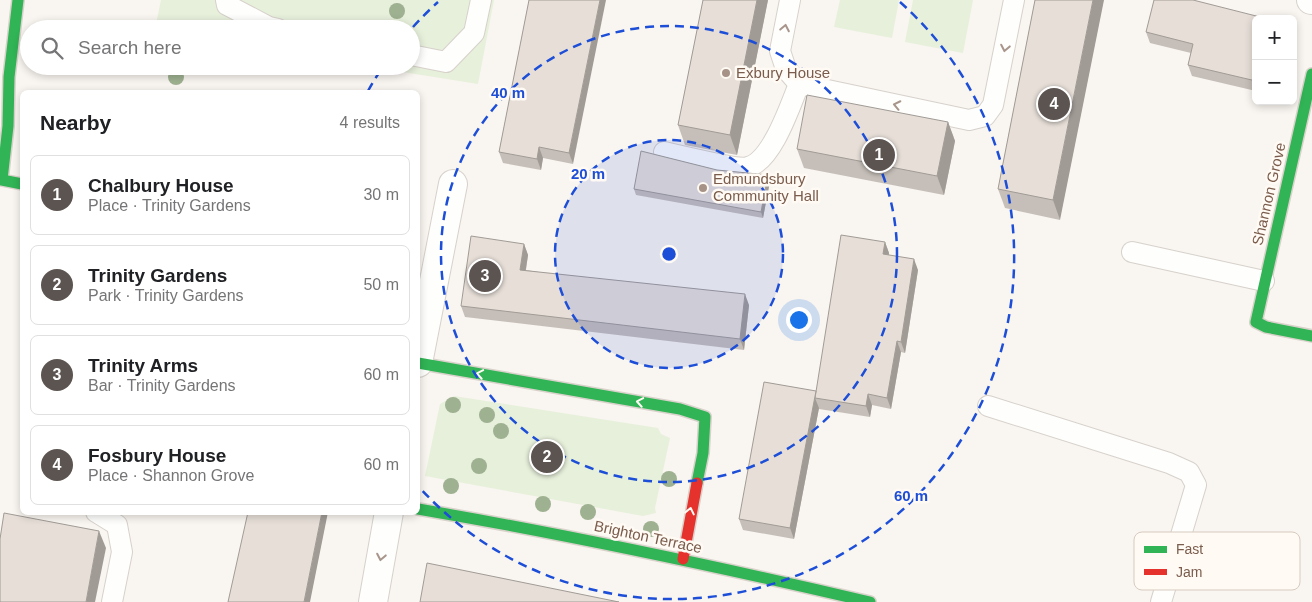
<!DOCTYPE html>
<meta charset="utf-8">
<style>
body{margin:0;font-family:Arial,sans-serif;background:#f6f6f6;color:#202124}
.controls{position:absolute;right:15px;top:15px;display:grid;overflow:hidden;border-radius:8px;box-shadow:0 2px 8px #0003}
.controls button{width:45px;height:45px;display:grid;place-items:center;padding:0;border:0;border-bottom:1px solid #e0e0e0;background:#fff;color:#202124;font:25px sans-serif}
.you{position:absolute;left:798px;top:319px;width:18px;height:18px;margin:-12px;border:4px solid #fff;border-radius:50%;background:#1a73e8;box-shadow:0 0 0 8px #1a73e833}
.badge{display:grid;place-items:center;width:32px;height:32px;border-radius:50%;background:#5c5450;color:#fff;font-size:16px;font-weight:700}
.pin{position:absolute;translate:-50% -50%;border:2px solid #fff;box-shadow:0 1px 5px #0006}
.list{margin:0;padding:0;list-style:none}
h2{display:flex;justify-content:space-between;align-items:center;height:65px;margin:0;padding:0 20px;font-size:21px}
h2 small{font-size:16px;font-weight:400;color:#757577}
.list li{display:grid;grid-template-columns:32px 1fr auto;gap:15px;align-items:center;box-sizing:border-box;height:80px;margin:0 10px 10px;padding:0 10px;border:1px solid #e0e0e0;border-radius:8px}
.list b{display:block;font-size:19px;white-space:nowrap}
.list p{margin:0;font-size:16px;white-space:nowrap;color:#757577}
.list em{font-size:16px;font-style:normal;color:#757577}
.icon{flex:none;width:28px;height:28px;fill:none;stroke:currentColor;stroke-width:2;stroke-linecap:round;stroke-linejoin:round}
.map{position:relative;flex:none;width:1312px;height:602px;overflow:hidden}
.search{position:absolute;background:#fff;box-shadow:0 2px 8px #0003;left:20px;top:20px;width:400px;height:55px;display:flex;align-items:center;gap:12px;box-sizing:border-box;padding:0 18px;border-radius:28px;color:#757577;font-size:19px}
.panel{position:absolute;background:#fff;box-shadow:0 2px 8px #0003;left:20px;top:90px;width:400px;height:425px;border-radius:8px}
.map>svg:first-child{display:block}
.green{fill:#e7f0db}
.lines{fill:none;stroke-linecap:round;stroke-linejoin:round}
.lane-casing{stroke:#d7d1cb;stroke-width:22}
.street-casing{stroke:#d7d1cb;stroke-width:30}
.fast-casing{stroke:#d9d2cb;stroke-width:14}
.jam-casing{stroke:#d9d2cb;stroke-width:14}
.lane{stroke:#fefefd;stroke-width:20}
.street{stroke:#fefefd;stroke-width:28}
.fast{stroke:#30b455;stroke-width:11}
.jam{stroke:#e5322d;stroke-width:11}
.tree{fill:#9eb190}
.wall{fill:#c6bfb9}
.shaded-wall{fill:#a19b96}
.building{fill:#e6ded7;stroke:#a19b96}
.oneway{stroke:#a8958b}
.oneway2{stroke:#fffaf3}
.ring{fill:none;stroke:#1d4ed8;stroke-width:2.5;stroke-dasharray:9 6}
.poi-dot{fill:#a69286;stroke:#fffaf3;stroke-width:2}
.labels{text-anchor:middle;stroke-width:5;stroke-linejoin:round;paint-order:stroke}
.poi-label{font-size:15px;fill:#7a5c4d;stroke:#fffaf3;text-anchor:start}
.street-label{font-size:15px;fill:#7a5c4d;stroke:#fffaf3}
.key{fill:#fffaf3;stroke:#d7cbc1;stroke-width:1}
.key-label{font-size:14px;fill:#7a5c4d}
.centre{fill:#1d4ed8;stroke:#fffaf3;stroke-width:2.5}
.ring-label{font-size:15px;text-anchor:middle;font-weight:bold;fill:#1d4ed8;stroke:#fffaf3;stroke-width:5;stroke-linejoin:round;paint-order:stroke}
</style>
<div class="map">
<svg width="1312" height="602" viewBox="0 0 1312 602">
<rect width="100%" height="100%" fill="#f9f5f0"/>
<g class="green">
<polygon points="161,0 494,0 478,84 365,66 411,66 411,29 155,29"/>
<polygon points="840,0 899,0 892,38 834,27"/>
<polygon points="913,0 973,0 963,53 905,42"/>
<polygon points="454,396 658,428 661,434 670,438 655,508 656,513 643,516 425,476 440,404"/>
</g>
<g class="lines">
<g class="lane-casing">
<g id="lane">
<polyline points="226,0 227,5 269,27 278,29"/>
<polyline points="790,0 780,51 786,69 799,84 969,120 985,116 993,105 1014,0"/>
<polyline points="411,55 446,62 474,33 481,0"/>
<path d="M664,152C677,155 740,170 748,167C772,161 790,106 799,84"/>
<polyline points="1132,252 1264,281"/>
<polyline points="988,406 1169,463 1189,472 1196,485 1161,602"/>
<polyline points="96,512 117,525 122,552 112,602"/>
</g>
</g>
<g class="street-casing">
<g id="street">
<polyline points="1311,0 1312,0"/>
<polyline points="418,363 453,184"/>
<polyline points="373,602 389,512"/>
</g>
</g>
<g class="fast-casing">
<g id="fast">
<polyline points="18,0 9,77 8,126 2,180 22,184"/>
<polyline points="1312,74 1256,322 1266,327 1312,336"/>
<polyline points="418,363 680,409 705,417 703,453 697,483"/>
<path d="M418,509C570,535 720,567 870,602"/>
</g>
</g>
<g class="jam-casing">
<polyline id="jam" points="683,559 697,483"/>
</g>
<use href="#lane" class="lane"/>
<use href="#street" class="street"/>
<use href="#fast" class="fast"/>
<use href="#jam" class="jam"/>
</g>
<g class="tree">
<circle cx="397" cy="11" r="8"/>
<circle cx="176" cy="77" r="8"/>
<circle cx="453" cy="405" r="8"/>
<circle cx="487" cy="415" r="8"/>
<circle cx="501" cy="431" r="8"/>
<circle cx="479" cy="466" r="8"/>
<circle cx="669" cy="479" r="8"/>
<circle cx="451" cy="486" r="8"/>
<circle cx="543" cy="504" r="8"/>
<circle cx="588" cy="512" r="8"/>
<circle cx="651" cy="529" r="8"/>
</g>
<g class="wall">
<polygon points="529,0 573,164 543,158 541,170 503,163 499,152"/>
<polygon points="703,0 768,0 737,155 685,145 678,125"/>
<polygon points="1035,0 1060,220 1005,208 998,189"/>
<polygon points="1256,19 1256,91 1192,76 1188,65 1191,53 1150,43 1146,32"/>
<polygon points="948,122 955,141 944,195 804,168 797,149"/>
<polygon points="717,170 768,175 770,181 763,218 636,195 634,189"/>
<polygon points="885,242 889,253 889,255 918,270 905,353 901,352 891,409 872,405 870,417 819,409 819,408 794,539 743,530 739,519 816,392"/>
<polygon points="524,244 528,255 526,270 749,305 744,350 465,317 461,306"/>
</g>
<g class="shaded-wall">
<polygon points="600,0 606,0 573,164 569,153"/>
<polygon points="757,0 768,0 737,155 730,135"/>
<polygon points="1093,0 1104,0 1060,220 1053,200"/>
<polygon points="948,122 955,141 944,195 937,176"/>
<polygon points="539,147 543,158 541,170 537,159"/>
<polygon points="768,175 770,181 763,218 761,212"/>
<polygon points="885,242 889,253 887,265 883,254"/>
<polygon points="524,244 528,255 524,281 520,270"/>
<polygon points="914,259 918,270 905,353 901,342"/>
<polygon points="745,294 749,305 744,350 740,339"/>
<polygon points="897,341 901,352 891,409 887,398"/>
<polygon points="816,391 815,398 819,408 794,539 790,528"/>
<polygon points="868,394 872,405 870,417 866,406"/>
<polygon points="322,512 328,512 310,602 304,602"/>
<polygon points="99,531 106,548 95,602 86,602"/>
</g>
<g class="building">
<polygon points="529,0 600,0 569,153 539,147 537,159 499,152"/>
<polygon points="703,0 757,0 730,135 678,125"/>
<polygon points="1035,0 1093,0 1053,200 998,189"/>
<polygon points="1154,0 1193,0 1268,19 1256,19 1256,81 1188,65 1193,44 1146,32"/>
<polygon points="807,95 948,122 937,176 797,149"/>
<polygon points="641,151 717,170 768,175 761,212 634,189"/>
<polygon points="841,235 885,242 883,254 914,259 901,342 897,341 887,398 868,394 866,406 815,398"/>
<polygon points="471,236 524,244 520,270 745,294 740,339 461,306"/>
<polygon points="764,382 816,391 790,528 739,519"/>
<polygon points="248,512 322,512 304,602 228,602"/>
<polygon points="4,513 99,531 86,602 0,602 0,539"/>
<polygon points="427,563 619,602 420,602"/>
</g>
<defs><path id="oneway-chevron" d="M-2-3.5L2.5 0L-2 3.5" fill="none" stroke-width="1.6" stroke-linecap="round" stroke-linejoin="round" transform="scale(1.25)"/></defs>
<g class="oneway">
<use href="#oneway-chevron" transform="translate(785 28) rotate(-79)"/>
<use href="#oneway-chevron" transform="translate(1005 48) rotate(101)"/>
<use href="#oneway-chevron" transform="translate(897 105) rotate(-168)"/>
<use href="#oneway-chevron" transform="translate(381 557) rotate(101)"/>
</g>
<g class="oneway2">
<use href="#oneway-chevron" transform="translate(480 374) rotate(-170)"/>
<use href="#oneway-chevron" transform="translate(640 402) rotate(-170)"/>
<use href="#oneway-chevron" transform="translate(690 511) rotate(-78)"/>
</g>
<circle cx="669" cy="254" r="114" fill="#1d4ed8" fill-opacity=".12"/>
<g class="ring">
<circle cx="669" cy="254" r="114"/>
<circle cx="669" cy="254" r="228"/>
<path d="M368 91A342 342 0 0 1 382 68M413 27A342 342 0 0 1 438 2M900 2A342 342 0 1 1 419 487"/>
</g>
<g class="poi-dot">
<circle cx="726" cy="73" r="5"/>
<circle cx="703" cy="188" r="5"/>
</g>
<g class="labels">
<g class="poi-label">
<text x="736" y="78">Exbury House</text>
<text x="713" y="184">Edmundsbury<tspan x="713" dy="17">Community Hall</tspan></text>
</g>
<g class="street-label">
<text transform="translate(1269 194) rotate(-77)" y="5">Shannon Grove</text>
<text transform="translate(648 537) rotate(12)" y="5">Brighton Terrace</text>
</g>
</g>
<rect x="1134" y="532" width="166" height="58" rx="8" class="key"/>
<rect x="1144" y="546" width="23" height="7" fill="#30b455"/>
<rect x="1144" y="569" width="23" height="6" fill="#e5322d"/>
<g class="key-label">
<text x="1176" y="554">Fast</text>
<text x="1176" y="577">Jam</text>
</g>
<circle cx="669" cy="254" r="8" class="centre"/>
<g class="ring-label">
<text x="508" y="98">40 m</text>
<text x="588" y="179">20 m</text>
<text x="911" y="501">60 m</text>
</g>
</svg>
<div class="controls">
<button>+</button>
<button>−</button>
</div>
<div class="you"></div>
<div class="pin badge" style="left:879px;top:155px">1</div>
<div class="pin badge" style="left:547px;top:457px">2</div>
<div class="pin badge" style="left:485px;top:276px">3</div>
<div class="pin badge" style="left:1054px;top:104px">4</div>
<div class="search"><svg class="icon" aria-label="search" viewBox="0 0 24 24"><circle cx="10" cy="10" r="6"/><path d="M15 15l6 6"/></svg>Search here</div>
<section class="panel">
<h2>Nearby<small>4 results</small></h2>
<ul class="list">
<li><span class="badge">1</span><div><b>Chalbury House</b><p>Place · Trinity Gardens</p></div><em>30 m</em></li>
<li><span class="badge">2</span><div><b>Trinity Gardens</b><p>Park · Trinity Gardens</p></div><em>50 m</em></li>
<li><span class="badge">3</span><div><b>Trinity Arms</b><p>Bar · Trinity Gardens</p></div><em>60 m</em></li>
<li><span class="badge">4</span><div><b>Fosbury House</b><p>Place · Shannon Grove</p></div><em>60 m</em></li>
</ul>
</section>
</div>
